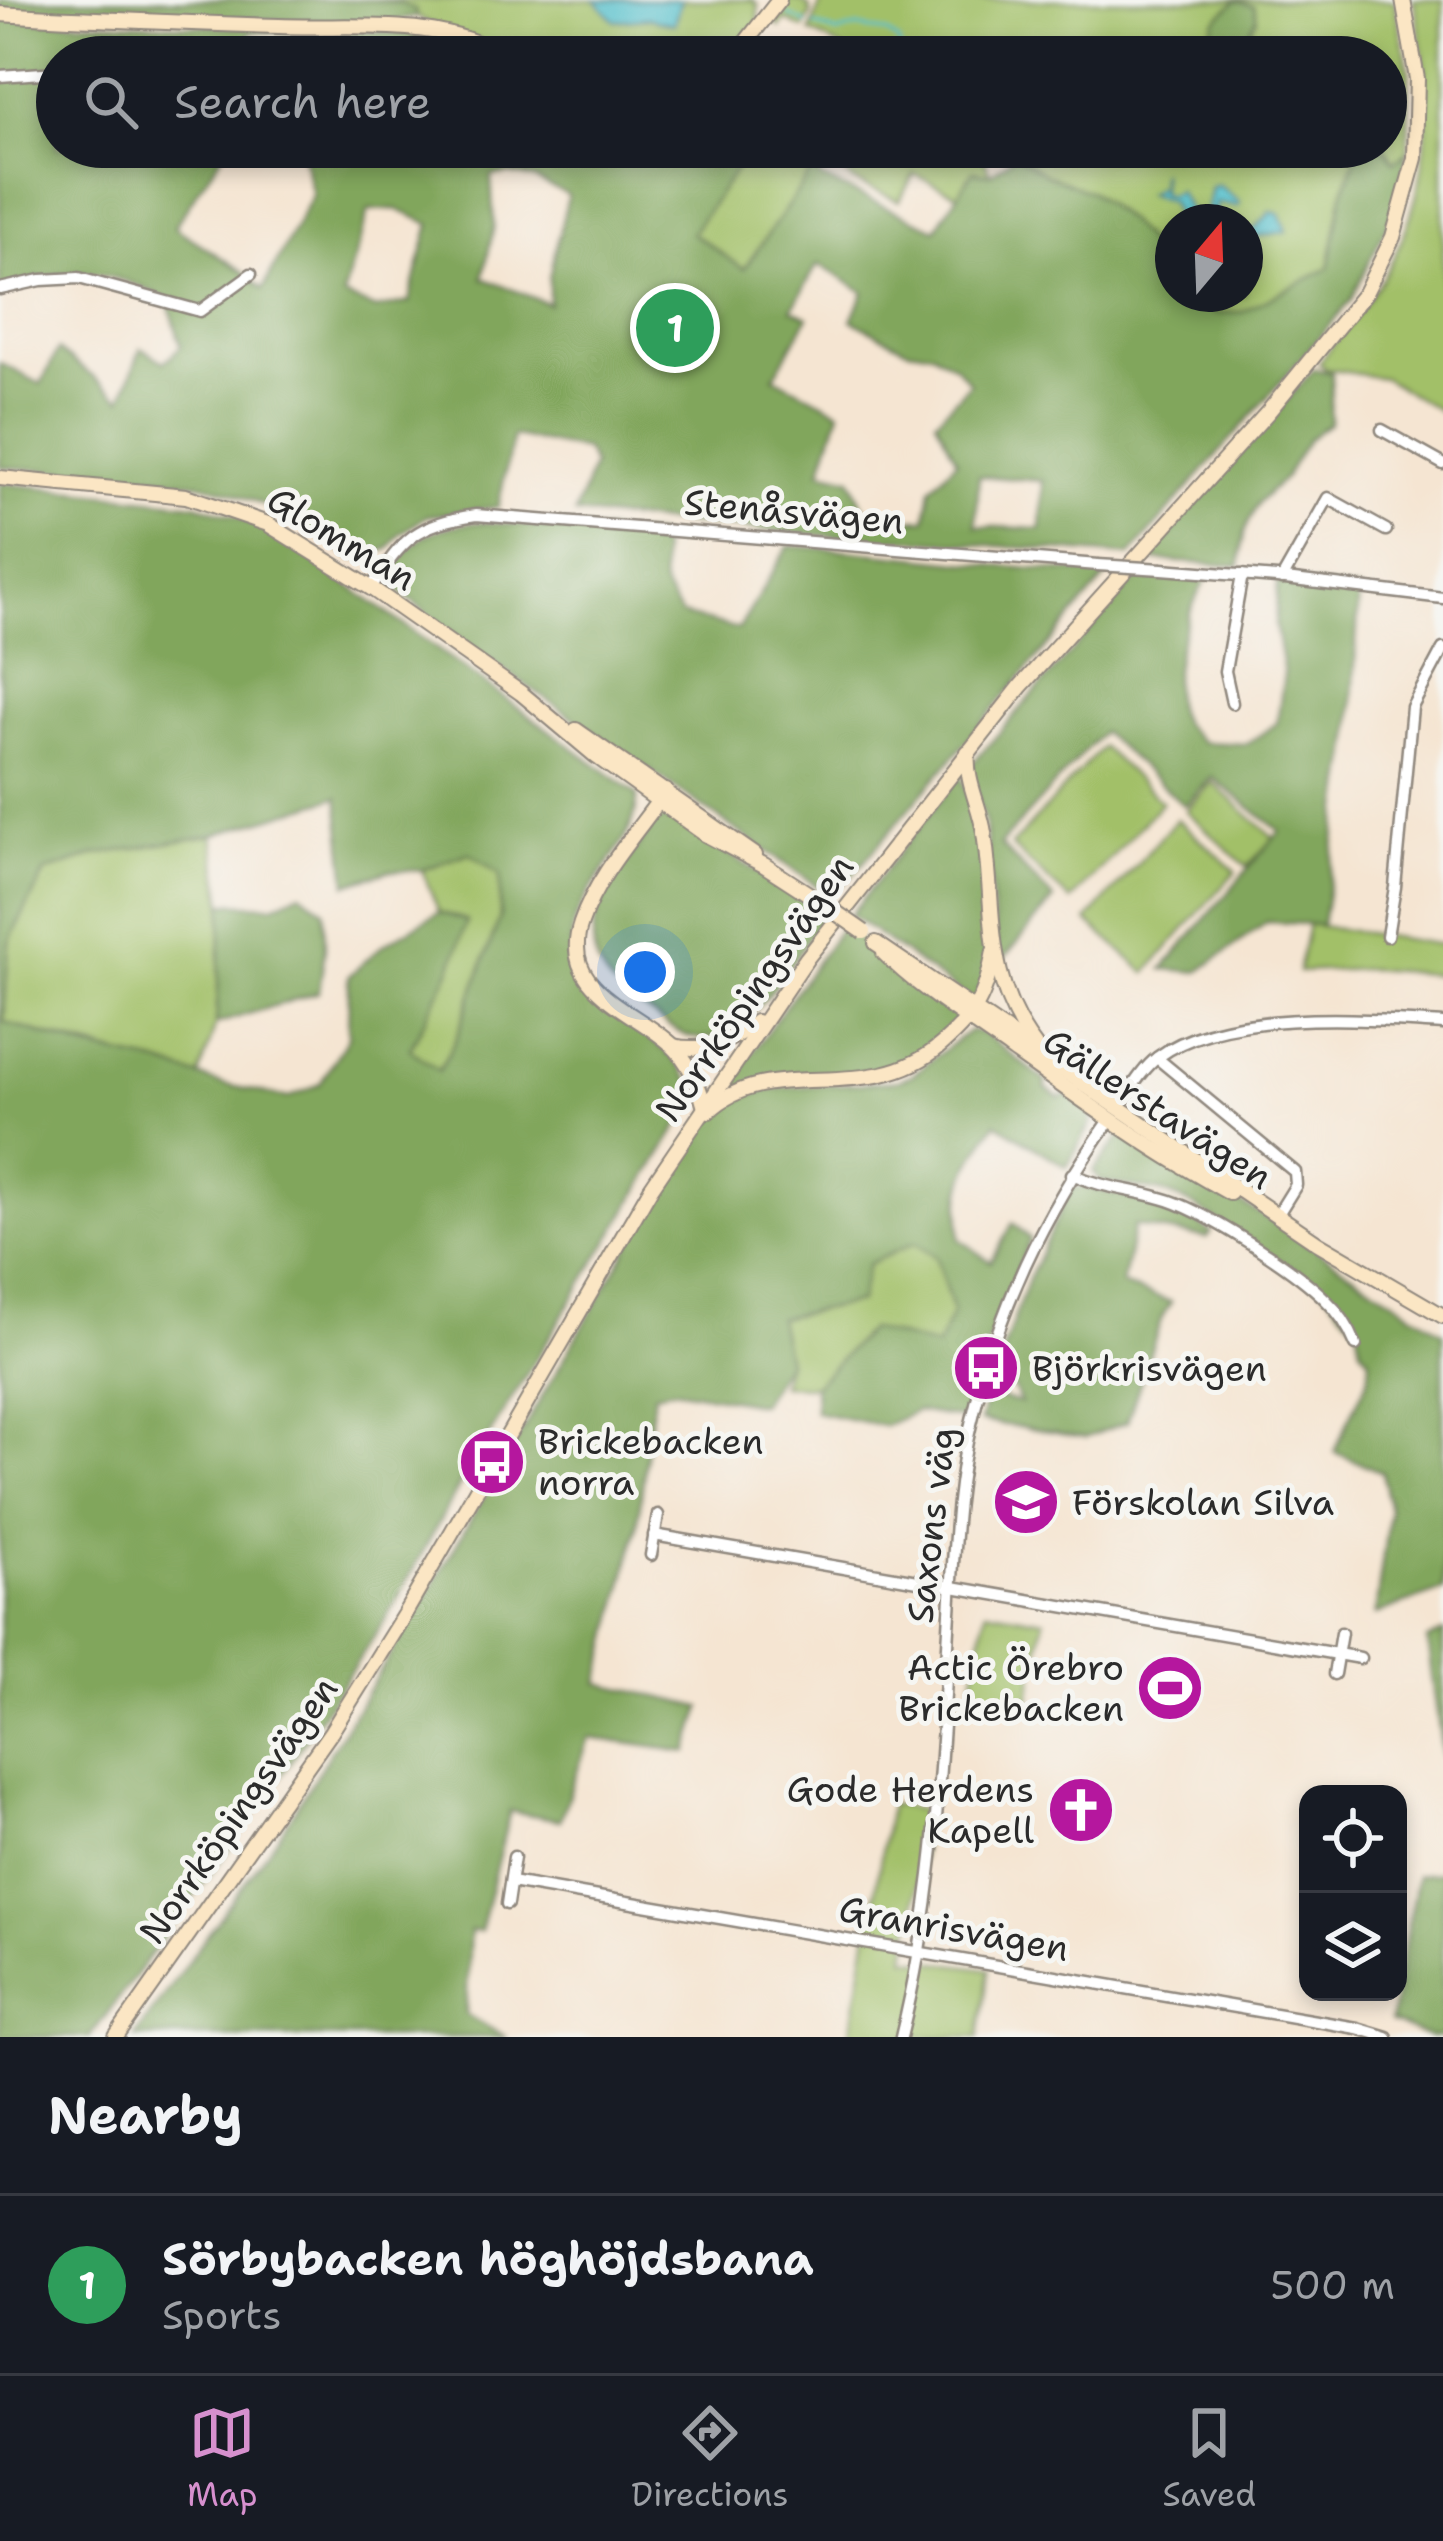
<!DOCTYPE html>
<meta charset="utf-8">
<style>
body{margin:0;font-family:"Shantell Sans",sans-serif;background:#242831;color:#f1f3f6}
.controls{position:absolute;right:36px;bottom:36px;display:grid;overflow:hidden;border-radius:24px;box-shadow:0 6px 18px #0003}
.controls button{width:108px;height:108px;display:grid;place-items:center;padding:0;border:0;border-bottom:3px solid #363941;background:#171b24;color:#f1f3f6;font:60px sans-serif}
.compass{position:absolute;left:1155px;top:204px;width:108px;height:108px;border-radius:50%;background:#171b24;box-shadow:0 6px 18px #0003;rotate:19deg}
.you{position:absolute;left:645px;top:972px;width:42px;height:42px;margin:-30px;border:9px solid #fff;border-radius:50%;background:#1a73e8;box-shadow:0 0 0 18px #1a73e833}
.badge{display:grid;place-items:center;width:78px;height:78px;border-radius:50%;background:#d690ce;color:#fff;font-size:39px;font-weight:700}
.pin{position:absolute;translate:-50% -50%;border:6px solid #fff;box-shadow:0 3px 12px #0006}
.list{margin:0;padding:0;list-style:none}
h2{display:flex;justify-content:space-between;align-items:center;height:156px;margin:0;padding:0 48px;font-size:51px}
h2 small{font-size:39px;font-weight:400;color:#9ea1a6}
.list li{display:grid;grid-template-columns:78px 1fr auto;gap:36px;align-items:center;box-sizing:border-box;height:180px;padding:0 48px;border-top:3px solid #363941}
.list b{display:block;font-size:45px;white-space:nowrap}
.list p{margin:0;font-size:39px;white-space:nowrap;color:#9ea1a6}
.list em{font-size:39px;font-style:normal;color:#9ea1a6}
.icon{flex:none;width:66px;height:66px;fill:none;stroke:currentColor;stroke-width:2;stroke-linecap:round;stroke-linejoin:round}
.map{position:relative;flex:none;width:1443px;height:2037px;overflow:hidden}
.search{position:absolute;background:#171b24;box-shadow:0 6px 18px #0003;left:36px;right:36px;top:36px;height:132px;display:flex;align-items:center;gap:30px;box-sizing:border-box;padding:0 42px;border-radius:66px;color:#9ea1a6;font-size:45px}
.sheet{height:336px;background:#171b24}
nav{display:flex;justify-content:space-around;align-items:center;box-sizing:border-box;height:168px;border-top:3px solid #363941;background:#171b24;font-size:33px;color:#9ea1a6}
nav a{display:grid;justify-items:center;gap:6px}
nav .on{color:#d690ce}
.map>svg:first-child{display:block}
.green{fill:#a2c068;stroke:#66764a;stroke-width:3}
.forest{fill:#81a65c;stroke:#566844;stroke-width:3;fill-rule:evenodd}
.water{fill:#52bfcb;stroke:#3e757b;stroke-width:3}
.lines{fill:none;stroke-linecap:round;stroke-linejoin:round}
.stream{stroke:#52bfcb;stroke-width:3}
.street-casing{stroke:#90887e;stroke-width:15}
.secondary-casing{stroke:#90887e;stroke-width:18}
.street{stroke:#fff;stroke-width:10}
.secondary{stroke:#fbe6c4;stroke-width:14}
.street-bridge-casing{stroke:#90887e;stroke-width:15;stroke-linecap:butt}
.secondary-bridge-casing{stroke:#90887e;stroke-width:18;stroke-linecap:butt}
.street-bridge{stroke:#fff;stroke-width:10}
.secondary-bridge{stroke:#fbe6c4;stroke-width:14}
.labels{text-anchor:middle;stroke-width:10;stroke-linejoin:round;paint-order:stroke}
.street-label{font-size:36px;fill:#2b2b2b;stroke:#f6f6f2}
.poi-label{font-size:36px;fill:#2b2b2b;stroke:#f6f6f2;text-anchor:start}
</style>
<div class="map">
<svg width="1443" height="2037" viewBox="0 0 1443 2037">
<rect width="100%" height="100%" fill="#f6f6f2"/>
<filter id="ink" filterUnits="userSpaceOnUse"><feTurbulence type="fractalNoise" baseFrequency=".00833" numOctaves="2"/><feDisplacementMap in="SourceGraphic" scale="24" xChannelSelector="R" yChannelSelector="G"/><feConvolveMatrix kernelMatrix="1 2 1 2 8 2 1 2 1" color-interpolation-filters="sRGB"/></filter>
<filter id="wash" filterUnits="userSpaceOnUse"><feTurbulence type="fractalNoise" baseFrequency=".004" numOctaves="4" result="noise"/><feDisplacementMap in="SourceGraphic" scale="48" xChannelSelector="R" yChannelSelector="G"/><feGaussianBlur stdDeviation="2.7" result="paint"/><feColorMatrix in="noise" values="0 0 0 0 0 0 0 0 0 0 0 0 0 0 0 0 0 1.4 0 .05"/><feComposite in="paint" operator="in"/></filter>
<g filter="url(#wash)">
<rect width="100%" height="100%" fill="#f5e5d2"/>
<g class="green">
<polygon points="370,0 751,0 758,5 758,24 728,57 513,57 424,21 416,17 415,10 399,3"/>
<polygon points="788,0 800,0 809,7 811,14 803,29 785,20 780,27 775,22"/>
<polygon points="822,0 1394,0 1409,71 1408,151 1394,162 1384,147 1386,57 841,57 844,49 810,32"/>
<path d="M1413,0H1443V413L1383,378L1326,369L1319,363C1340,336 1363,309 1381,280C1433,195 1436,95 1413,0Z"/>
<polygon points="751,147 782,147 814,168 744,269 692,233"/>
<polygon points="849,147 976,147 981,150 990,174 973,172 959,195 914,174 899,201 853,181 845,173"/>
<polygon points="995,147 1359,147 1343,194 1329,268 1242,312 1214,313 1196,294 1245,294 1245,222 1173,222 1173,270 1126,220 1091,192 1047,175"/>
<polygon points="1102,747 1162,802 1071,901 1011,846"/>
<polygon points="1212,782 1274,838 1247,867 1186,811"/>
<polygon points="1177,819 1236,871 1146,973 1087,921"/>
<polygon points="213,835 223,903 216,1024 199,1077 4,1023 9,941 45,872 95,855"/>
<polygon points="469,853 500,874 500,917 456,1039 438,1071 410,1049 466,920 439,912 422,870"/>
<polygon points="1308,924 1443,945 1443,975 1370,969 1298,972"/>
<polygon points="914,1243 936,1256 953,1312 937,1348 869,1329 814,1386 781,1385 787,1361 777,1318 858,1302 868,1264"/>
<polygon points="986,1610 1044,1620 1028,1709 970,1699"/>
<polygon points="890,1804 928,1811 906,1958 989,1969 979,2037 850,2037"/>
</g>
<g class="forest">
<polygon points="0,0 370,0 399,3 415,10 416,17 384,23 0,12"/>
<polygon points="1236,1 1254,6 1257,19 1250,31 1252,44 1221,55 1204,49 1216,20"/>
<path d="M0,19L387,32L460,39L502,57H321L330,35L250,32L237,57H57V147H227L174,227L244,272L263,289L312,195L301,147H751L692,233L744,269L814,168L782,147H798L820,163L819,177L936,229L973,171L990,174L1015,155L1047,175L1091,192L1126,220L1173,270V294H1196L1214,313L1242,312L1329,268L1343,194L1359,147H1384L1394,162L1408,151L1393,213L1351,300L1130,556L893,538L887,541L575,514L593,465L585,450L513,436L498,507L427,516L400,534L389,549L354,559C306,527 254,493 195,483C132,472 64,472 0,467V363L41,384L58,350L122,399L141,348L164,362L181,346L168,301C114,268 56,264 0,293ZM511,174L534,179L568,195L549,278V304L483,278L494,226L491,176ZM396,209L430,224L409,302L376,309L343,296L369,210ZM818,264L864,292L852,320L907,349L932,352L955,366L970,383L936,420L957,460L931,488L926,519L895,520L864,508L851,478L821,471L840,411L774,377L808,317L792,309ZM979,476L1043,481L1041,529L976,526Z"/>
<polygon points="1314,369 1332,373 1330,423 1308,439 1285,477 1258,503 1244,533 1240,566 1147,560"/>
<path d="M0,483L196,504L236,516L285,539L637,794C641,856 540,907 581,980C608,1029 672,1032 697,1096L465,1475L386,1619L258,1810L90,2037H0ZM338,797L347,884L388,871L422,870L469,853L500,874V917L456,1039L439,1071L410,1049L451,969L467,921L439,912L383,945L349,976L348,1037L320,1084L288,1098L222,1084L158,1063L86,1048L4,1022L9,941L45,872L95,855L213,835Z"/>
<path d="M481,522L660,535L663,586L681,615L739,629L788,546C892,551 994,570 1098,572L1106,577L853,875L830,895L468,645L387,582C411,536 431,527 481,522Z"/>
<path d="M1140,574L1205,581C1186,614 1162,684 1181,721C1185,728 1196,736 1202,742L1247,744L1277,723L1284,674L1275,624L1278,581L1359,590L1351,739L1322,925L1267,922L1199,972L1163,969L1280,831L1212,777L1185,806L1102,732L1000,845L1054,899L997,967L985,822L968,768Z"/>
<path d="M960,775C981,815 993,931 985,976C983,985 978,993 973,1002L850,915Z"/>
<path d="M674,819L815,908L822,916C799,951 760,1020 721,1035C693,1046 676,1031 654,1016C637,1004 615,992 604,975C568,921 628,860 659,820Z"/>
<polygon points="301,892 324,910 325,948 319,992 216,1024 223,903 273,905"/>
<polygon points="842,926 960,1017 957,1024 919,1055 894,1068 727,1088"/>
<path d="M970,1030L983,1033L1047,1082L1045,1087L1060,1098L1065,1094L1088,1109L1093,1121L1067,1167L996,1123C965,1171 958,1181 960,1239L991,1262L1013,1223L1030,1239L984,1353L974,1364L964,1419L917,1411L884,1426L815,1412L814,1386L869,1329L937,1347L953,1312L936,1257L914,1243L868,1264L859,1302L778,1318L787,1361L760,1404L674,1389L654,1393L637,1528L599,1683L702,1707L688,1752L589,1738L560,1820L510,1811L480,1931H470L466,2015L506,2037H134L281,1832L430,1590L672,1172C686,1152 700,1130 717,1113C754,1076 848,1089 898,1080L912,1075Z"/>
<polygon points="1121,1136 1264,1216 1443,1332 1443,1590 1375,1615 1389,1511 1382,1472 1334,1452 1368,1379 1370,1359 1361,1348 1357,1327 1319,1285 1187,1202 1161,1192 1100,1181 1093,1171"/>
<polygon points="1085,1187 1175,1208 1211,1232 1207,1238 1134,1226 1122,1285 1171,1302 1162,1317 1127,1422 1085,1438 980,1421 987,1395 1021,1403 999,1362 1027,1282 1071,1188"/>
<polygon points="1443,1632 1443,1759 1427,1640"/>
<polygon points="1443,1816 1443,2037 1430,2037 1390,2022 1417,1875 1443,1872"/>
</g>
<g class="water">
<polygon points="595,0 681,0 674,24 647,18 615,21"/>
<polygon points="1161,171 1161,193 1167,196 1178,191 1190,213 1206,214 1211,187 1218,185 1240,202 1238,206 1217,203 1213,222 1178,222 1170,202 1147,194 1160,186"/>
<polygon points="1271,212 1280,214 1287,231 1245,239"/>
</g>
<g class="lines">
<g class="stream">
<polyline points="787,14 806,23"/>
<polyline points="815,25 837,33 857,27 887,33 898,41 903,57"/>
</g>
</g>
</g>
<g filter="url(#ink)">
<g class="lines">
<g class="street-casing">
<g id="street">
<polyline points="0,76 57,72"/>
<polyline points="0,289 41,280 79,278 200,311 251,274"/>
<polyline points="1382,430 1443,464"/>
<polyline points="1162,569 1277,578 1443,598"/>
<polyline points="1282,579 1328,498 1386,530"/>
<path d="M371,588C403,538 416,524 476,515L1098,565"/>
<polyline points="1232,703 1225,671 1242,575"/>
<polyline points="1387,936 1395,887 1412,707 1443,649"/>
<polyline points="1157,1058 1295,1172 1296,1185 1278,1214"/>
<path d="M1118,1108C1130,1091 1141,1070 1158,1057C1222,1008 1366,1019 1443,1024"/>
<path d="M1072,1174C1102,1188 1129,1189 1161,1198C1201,1208 1295,1269 1325,1299C1339,1312 1349,1327 1356,1345"/>
<polyline points="654,1535 1360,1658"/>
<polyline points="651,1555 658,1515"/>
<polyline points="1334,1674 1341,1633"/>
<polyline points="511,1882 1357,2028 1387,2037"/>
<polyline points="507,1904 514,1857"/>
<path d="M901,2037C936,1897 941,1756 950,1613C954,1550 956,1485 971,1424C998,1309 1042,1216 1110,1120"/>
</g>
</g>
<g class="secondary-casing">
<g id="secondary">
<path d="M0,14C93,20 186,23 279,26C356,29 437,16 507,57"/>
<polyline points="734,57 779,0"/>
<polyline points="0,478 186,496 268,524 371,588 521,693 596,756 705,834 764,865 815,898"/>
<polyline points="576,730 755,855"/>
<path d="M968,752C965,781 980,805 984,833C996,912 983,978 1035,1046"/>
<path d="M666,791C637,832 597,875 581,923C558,989 634,1010 671,1044C689,1061 699,1085 705,1108"/>
<polyline points="876,943 1318,1243 1443,1316"/>
<path d="M884,953C922,991 968,1018 1011,1049C1082,1100 1152,1151 1230,1193"/>
<path d="M673,1046C706,1053 730,1042 756,1022"/>
<path d="M709,1111C770,1052 869,1109 942,1044C977,1014 986,995 994,951"/>
<polyline points="116,2037 331,1732 404,1615 651,1188 807,958 1021,686 1268,412 1365,293 1393,237 1415,158 1417,79 1403,0"/>
</g>
</g>
<use href="#street" class="street"/>
<use href="#secondary" class="secondary"/>
<g class="street-bridge-casing">
<polyline id="street-bridge" points="1098,565 1162,569"/>
</g>
<g class="secondary-bridge-casing">
<polyline id="secondary-bridge" points="815,898 864,932"/>
</g>
<use href="#street-bridge" class="street-bridge"/>
<use href="#secondary-bridge" class="secondary-bridge"/>
</g>
</g>
<defs>
<g id="bus-disc" transform="scale(3.45)"><circle r="9.5" fill="#b5179e" stroke="#f6f6f2"/><path d="M-5-6H5V4H4V6H2V4H-2V6H-4V4H-5ZM-3.5-4V0h7V-4ZM-3.5 1.2v1.5H-2V1.2ZM2 1.2v1.5H3.5V1.2Z" fill="#fff"/></g>
<g id="school-disc" transform="scale(3.45)"><circle r="9.5" fill="#b5179e" stroke="#f6f6f2"/><path d="M0-5L7-2L0 1L-7-2ZM-4 1L0 2.5L4 1V4Q0 6-4 4Z" fill="#fff"/></g>
<g id="stadium-disc" transform="scale(3.45)"><circle r="9.5" fill="#b5179e" stroke="#f6f6f2"/><path d="M0-5a6.5 5 0 1 0 0 10a6.5 5 0 1 0 0-10ZM-3.5-1.8h7v3.6h-7Z" fill="#fff"/></g>
<g id="church-disc" transform="scale(3.45)"><circle r="9.5" fill="#b5179e" stroke="#f6f6f2"/><path d="M-1.2-6h2.4v3.5h3.3v2.4h-3.3V6h-2.4V-.1h-3.3v-2.4h3.3Z" fill="#fff"/></g>
</defs>
<g fill-rule="evenodd">
<use href="#bus-disc" x="986" y="1368"/>
<use href="#bus-disc" x="492" y="1462"/>
<use href="#school-disc" x="1026" y="1502"/>
<use href="#stadium-disc" x="1170" y="1688"/>
<use href="#church-disc" x="1081" y="1810"/>
</g>
<g class="labels">
<g class="street-label">
<text transform="translate(794 511) rotate(5)" y="13">Stenåsvägen</text>
<text transform="translate(342 538) rotate(31)" y="13">Glomman</text>
<text transform="translate(754 988) rotate(-55)" y="13">Norrköpingsvägen</text>
<text transform="translate(1158 1108) rotate(33)" y="13">Gällerstavägen</text>
<text transform="translate(931 1525) rotate(-83)" y="13">Saxons väg</text>
<text transform="translate(238 1810) rotate(-55)" y="13">Norrköpingsvägen</text>
<text transform="translate(954 1928) rotate(10)" y="13">Granrisvägen</text>
</g>
<g class="poi-label">
<text x="1032" y="1381">Björkrisvägen</text>
<text x="538" y="1454">Brickebacken<tspan x="538" dy="41">norra</tspan></text>
<text x="1072" y="1515">Förskolan Silva</text>
<text x="1124" y="1680" text-anchor="end">Actic Örebro<tspan x="1124" dy="41">Brickebacken</tspan></text>
<text x="1034" y="1802" text-anchor="end">Gode Herdens<tspan x="1034" dy="41">Kapell</tspan></text>
</g>
</g>
</svg>
<div class="controls">
<button><svg class="icon" aria-label="locate" viewBox="0 0 24 24"><circle cx="12" cy="12" r="6"/><path d="M12 2v4M12 18v4M2 12h4M18 12h4"/></svg></button>
<button><svg class="icon" aria-label="layers" viewBox="0 0 24 24"><path d="M12 4l9 5-9 5-9-5zM3 14l9 5 9-5"/></svg></button>
</div>
<svg class="compass" viewBox="-18 -18 36 36"><path d="M0-13l5 13h-10z" fill="#e53935"/><path d="M0 13l5-13h-10z" fill="#9ea1a6"/></svg>
<div class="you"></div>
<div class="pin badge" style="left:675px;top:328px;background:#2e9e5b">1</div>
<div class="search"><svg class="icon" aria-label="search" viewBox="0 0 24 24"><circle cx="10" cy="10" r="6"/><path d="M15 15l6 6"/></svg>Search here</div>
</div>
<section class="sheet">
<h2>Nearby<small></small></h2>
<ul class="list">
<li><span class="badge" style="background:#2e9e5b">1</span><div><b>Sörbybacken höghöjdsbana</b><p>Sports</p></div><em>500 m</em></li>
</ul>
</section>
<nav>
<a class="on"><svg class="icon" aria-label="map" viewBox="0 0 24 24"><path d="M3 6l6-2 6 2 6-2v14l-6 2-6-2-6 2zM9 4v14M15 6v14"/></svg>Map</a>
<a><svg class="icon" aria-label="directions" viewBox="0 0 24 24"><path d="M12 3l9 9-9 9-9-9zM9 14v-3h6M13 9l2 2-2 2"/></svg>Directions</a>
<a><svg class="icon" aria-label="saved" viewBox="0 0 24 24"><path d="M7 4h10v16l-5-4-5 4z"/></svg>Saved</a>
</nav>
